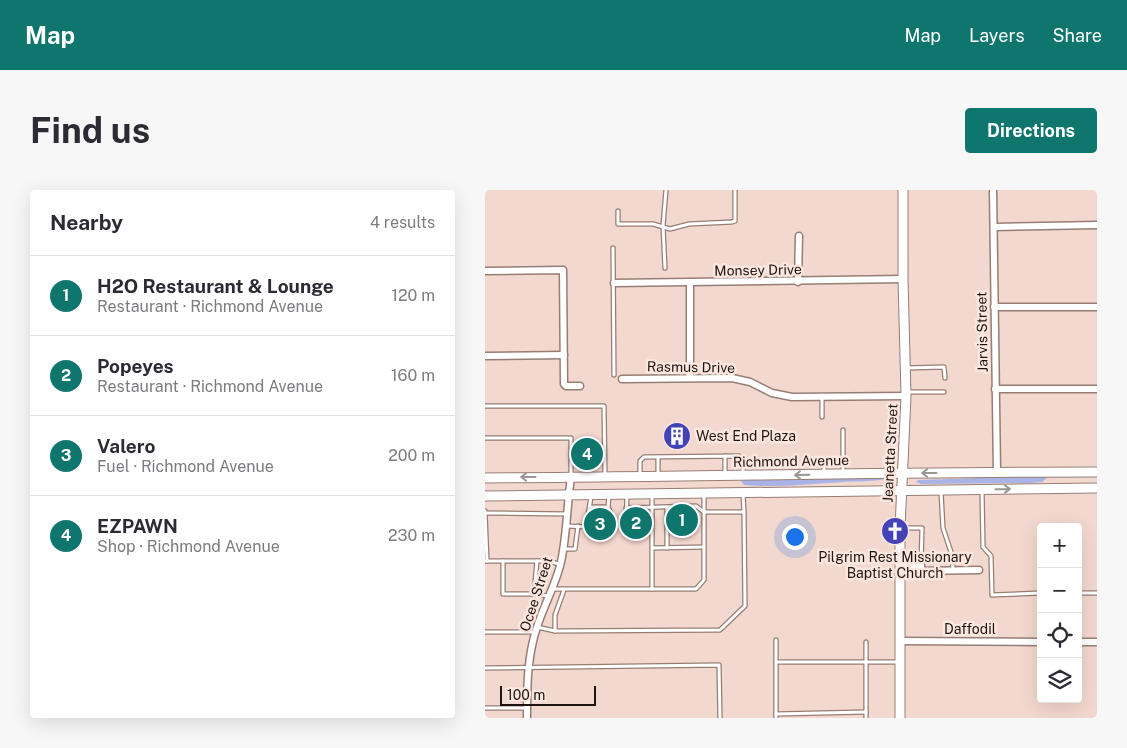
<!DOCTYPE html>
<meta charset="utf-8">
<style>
body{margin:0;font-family:"Public Sans",sans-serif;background:#f7f7f7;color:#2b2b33}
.controls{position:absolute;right:15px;bottom:15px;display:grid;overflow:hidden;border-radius:5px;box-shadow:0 5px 20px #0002}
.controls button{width:45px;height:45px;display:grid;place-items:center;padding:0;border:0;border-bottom:1px solid #e1e1e2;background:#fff;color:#2b2b33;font:25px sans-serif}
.scale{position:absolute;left:15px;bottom:12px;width:96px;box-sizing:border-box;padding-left:5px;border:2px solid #1e1512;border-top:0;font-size:14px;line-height:18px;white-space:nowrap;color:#1e1512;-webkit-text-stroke:4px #fce7df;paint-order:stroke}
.you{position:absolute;left:309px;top:346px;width:18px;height:18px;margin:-12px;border:4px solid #fff;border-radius:50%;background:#1a73e8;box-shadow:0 0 0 8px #1a73e833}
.badge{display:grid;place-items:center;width:32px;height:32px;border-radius:50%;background:#0f766e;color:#fff;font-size:16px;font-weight:700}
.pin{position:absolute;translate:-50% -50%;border:2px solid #fff;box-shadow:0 1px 5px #0006}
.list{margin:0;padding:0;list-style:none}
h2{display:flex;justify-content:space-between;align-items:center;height:65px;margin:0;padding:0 20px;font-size:21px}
h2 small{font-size:16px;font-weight:400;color:#7c7c81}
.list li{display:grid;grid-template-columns:32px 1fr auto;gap:15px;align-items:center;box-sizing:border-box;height:80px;padding:0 20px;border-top:1px solid #e1e1e2}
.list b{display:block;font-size:19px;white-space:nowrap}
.list p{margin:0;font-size:16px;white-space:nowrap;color:#7c7c81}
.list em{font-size:16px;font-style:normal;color:#7c7c81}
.icon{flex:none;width:28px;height:28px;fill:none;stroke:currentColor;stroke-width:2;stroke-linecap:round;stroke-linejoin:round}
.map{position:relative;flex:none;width:612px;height:528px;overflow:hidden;border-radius:5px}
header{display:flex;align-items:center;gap:30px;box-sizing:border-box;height:70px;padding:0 25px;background:#0f766e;color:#fff}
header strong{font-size:24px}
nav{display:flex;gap:28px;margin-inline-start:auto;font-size:18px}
.intro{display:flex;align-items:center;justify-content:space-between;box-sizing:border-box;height:120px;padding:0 30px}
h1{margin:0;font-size:35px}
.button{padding:12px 22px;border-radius:5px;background:#0f766e;color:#fff;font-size:18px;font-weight:700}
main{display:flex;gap:30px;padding:0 30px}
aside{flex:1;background:#fff;border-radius:5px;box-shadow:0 5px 20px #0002}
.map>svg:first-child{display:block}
.green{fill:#aab3e6}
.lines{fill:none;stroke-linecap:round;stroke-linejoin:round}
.lane-casing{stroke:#967e75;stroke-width:5.5}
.street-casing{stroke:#967e75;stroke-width:9}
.secondary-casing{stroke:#967e75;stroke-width:11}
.lane{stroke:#fff;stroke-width:3}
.street{stroke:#fff;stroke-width:6}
.secondary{stroke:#fff;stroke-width:9}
.oneway{stroke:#9a9694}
.labels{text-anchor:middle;stroke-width:5;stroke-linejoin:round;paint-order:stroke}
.street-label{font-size:14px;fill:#1e1512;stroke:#fce7df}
.poi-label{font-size:14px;fill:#1e1512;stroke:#fce7df;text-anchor:start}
</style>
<header>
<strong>Map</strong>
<nav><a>Map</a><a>Layers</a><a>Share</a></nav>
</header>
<div class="intro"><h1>Find us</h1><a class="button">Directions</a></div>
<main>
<aside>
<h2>Nearby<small>4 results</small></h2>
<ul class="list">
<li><span class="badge">1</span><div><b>H2O Restaurant &amp; Lounge</b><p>Restaurant · Richmond Avenue</p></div><em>120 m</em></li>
<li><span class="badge">2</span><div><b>Popeyes</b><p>Restaurant · Richmond Avenue</p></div><em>160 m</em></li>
<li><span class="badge">3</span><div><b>Valero</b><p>Fuel · Richmond Avenue</p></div><em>200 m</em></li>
<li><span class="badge">4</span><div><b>EZPAWN</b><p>Shop · Richmond Avenue</p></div><em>230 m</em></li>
</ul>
</aside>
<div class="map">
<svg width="612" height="528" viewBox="0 0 612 528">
<rect width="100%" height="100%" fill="#f3d8cf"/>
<g class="green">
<polygon points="555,286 562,288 557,292 546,293 436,294 431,292 433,290"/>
<path d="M364,287L401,289C386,292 372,291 358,292C325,294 292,298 259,295L256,291L268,289Z"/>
</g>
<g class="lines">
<g class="lane-casing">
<g id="lane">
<polyline points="133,21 133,34 168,34 185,39 204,34 247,32 250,31 250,0"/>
<polyline points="128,58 129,185"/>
<polyline points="180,78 178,36 181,0"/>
<polyline points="421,178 459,177 460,188"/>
<polyline points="422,202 459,202"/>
<polyline points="337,207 337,227"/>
<polyline points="0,216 119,216 120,286"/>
<polyline points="0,248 86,248 86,287"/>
<polyline points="240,266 240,283"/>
<polyline points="173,267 173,284"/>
<polyline points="339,283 339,272 343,271 358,271"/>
<polyline points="358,283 358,240"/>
<polyline points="155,286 155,271 159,267 254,266 258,271 258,285"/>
<polyline points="497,300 498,357 506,366 507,405 556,403"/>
<polyline points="456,302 458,338 467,365 468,379"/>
<polyline points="142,305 141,344 167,343"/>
<polyline points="167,305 167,399"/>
<polyline points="105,317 123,317 124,306"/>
<path d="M123,317C127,324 128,329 127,337H123"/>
<polyline points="182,317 182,358"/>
<polyline points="141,318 211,316 219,322 259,322 258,303"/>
<polyline points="0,321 2,371"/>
<polyline points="0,323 82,324"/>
<polyline points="82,336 103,337 103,325 106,307"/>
<polyline points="416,338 437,338 436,375"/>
<polyline points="167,358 219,357"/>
<polyline points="79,359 90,359 93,336"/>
<polyline points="0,371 61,371 75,374"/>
<polyline points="18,371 18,404 49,404 63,406"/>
<polyline points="67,399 211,399 219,390 219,306"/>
<polyline points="593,403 612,403"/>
<polyline points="49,404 52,371"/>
<polyline points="52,437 70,441 70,425 79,400"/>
<polyline points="70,441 235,440 260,416 259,322"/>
<polyline points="0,442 49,442"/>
<polyline points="291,450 291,528"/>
<polyline points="381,452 381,528"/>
<polyline points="291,472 414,472"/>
<polyline points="0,478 234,475 235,528"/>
<polyline points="0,518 41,518"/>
<polyline points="291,524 381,522"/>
</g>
</g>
<g class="street-casing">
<g id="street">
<polyline points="508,0 512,283"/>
<polyline points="509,37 612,35"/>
<polyline points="0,81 78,80 79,194 81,196 95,196"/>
<polyline points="313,92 314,46"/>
<polyline points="129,93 418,89"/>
<polyline points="205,93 205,188"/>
<polyline points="509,117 612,117"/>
<polyline points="0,166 79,165"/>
<polyline points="137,189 247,188 265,192 287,203 307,207 421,206"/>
<polyline points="510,199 612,199"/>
<polyline points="415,375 436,375 436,381 494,380"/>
<polyline points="415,451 556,452"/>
<polyline points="593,452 612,452"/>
<path d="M42,528C42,497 42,467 52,437C59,415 71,394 76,372C82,344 82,315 86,287"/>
</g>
</g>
<g class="secondary-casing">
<g id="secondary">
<path d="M0,288C204,287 408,282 612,282"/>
<polyline points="0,306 612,298"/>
<polyline points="415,528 415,338 421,206 418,89 418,0"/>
</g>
</g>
<use href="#lane" class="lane"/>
<use href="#street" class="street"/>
<use href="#secondary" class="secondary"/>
</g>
<defs><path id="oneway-shaft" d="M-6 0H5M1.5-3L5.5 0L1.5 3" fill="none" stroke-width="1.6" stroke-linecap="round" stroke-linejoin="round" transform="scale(1.25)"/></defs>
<g class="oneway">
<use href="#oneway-shaft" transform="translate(444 283) rotate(-180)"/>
<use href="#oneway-shaft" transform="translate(317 285) rotate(179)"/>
<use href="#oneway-shaft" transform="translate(43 287) rotate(180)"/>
<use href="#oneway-shaft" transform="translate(518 299) rotate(-1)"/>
</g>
<defs>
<g id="building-disc" transform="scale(1.4375)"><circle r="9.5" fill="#4442b7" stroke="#fce7df"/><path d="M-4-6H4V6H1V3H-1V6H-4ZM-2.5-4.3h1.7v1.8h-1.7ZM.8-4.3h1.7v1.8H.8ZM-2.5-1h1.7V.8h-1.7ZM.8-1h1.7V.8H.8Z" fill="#fff"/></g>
<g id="church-disc" transform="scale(1.4375)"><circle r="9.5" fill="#4442b7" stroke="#fce7df"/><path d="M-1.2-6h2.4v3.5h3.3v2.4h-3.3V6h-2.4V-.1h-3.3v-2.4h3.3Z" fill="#fff"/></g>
</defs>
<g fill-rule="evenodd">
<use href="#building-disc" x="192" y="246"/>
<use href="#church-disc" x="410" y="341"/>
</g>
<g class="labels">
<g class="street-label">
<text transform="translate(273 80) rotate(-1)" y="5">Monsey Drive</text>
<text transform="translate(497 142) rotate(-91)" y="5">Jarvis Street</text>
<text transform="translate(206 177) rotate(1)" y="5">Rasmus Drive</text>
<text transform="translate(405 263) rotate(-87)" y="5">Jeanetta Street</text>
<text transform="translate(306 271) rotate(-1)" y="5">Richmond Avenue</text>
<text transform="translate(51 404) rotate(-72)" y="5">Ocee Street</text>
<text x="485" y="444">Daffodil</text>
</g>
<g class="poi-label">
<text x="211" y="251">West End Plaza</text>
<text x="410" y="372" text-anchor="middle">Pilgrim Rest Missionary<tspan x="410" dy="16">Baptist Church</tspan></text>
</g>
</g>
</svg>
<div class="controls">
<button>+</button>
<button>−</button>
<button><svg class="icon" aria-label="locate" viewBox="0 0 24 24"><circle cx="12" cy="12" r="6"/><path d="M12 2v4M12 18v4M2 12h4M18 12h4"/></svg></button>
<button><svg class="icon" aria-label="layers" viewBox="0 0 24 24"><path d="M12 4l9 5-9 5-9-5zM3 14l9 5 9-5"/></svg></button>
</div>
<div class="scale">100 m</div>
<div class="you"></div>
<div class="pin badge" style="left:197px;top:330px">1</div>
<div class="pin badge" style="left:151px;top:333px">2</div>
<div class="pin badge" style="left:115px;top:334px">3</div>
<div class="pin badge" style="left:102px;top:264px">4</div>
</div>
</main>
